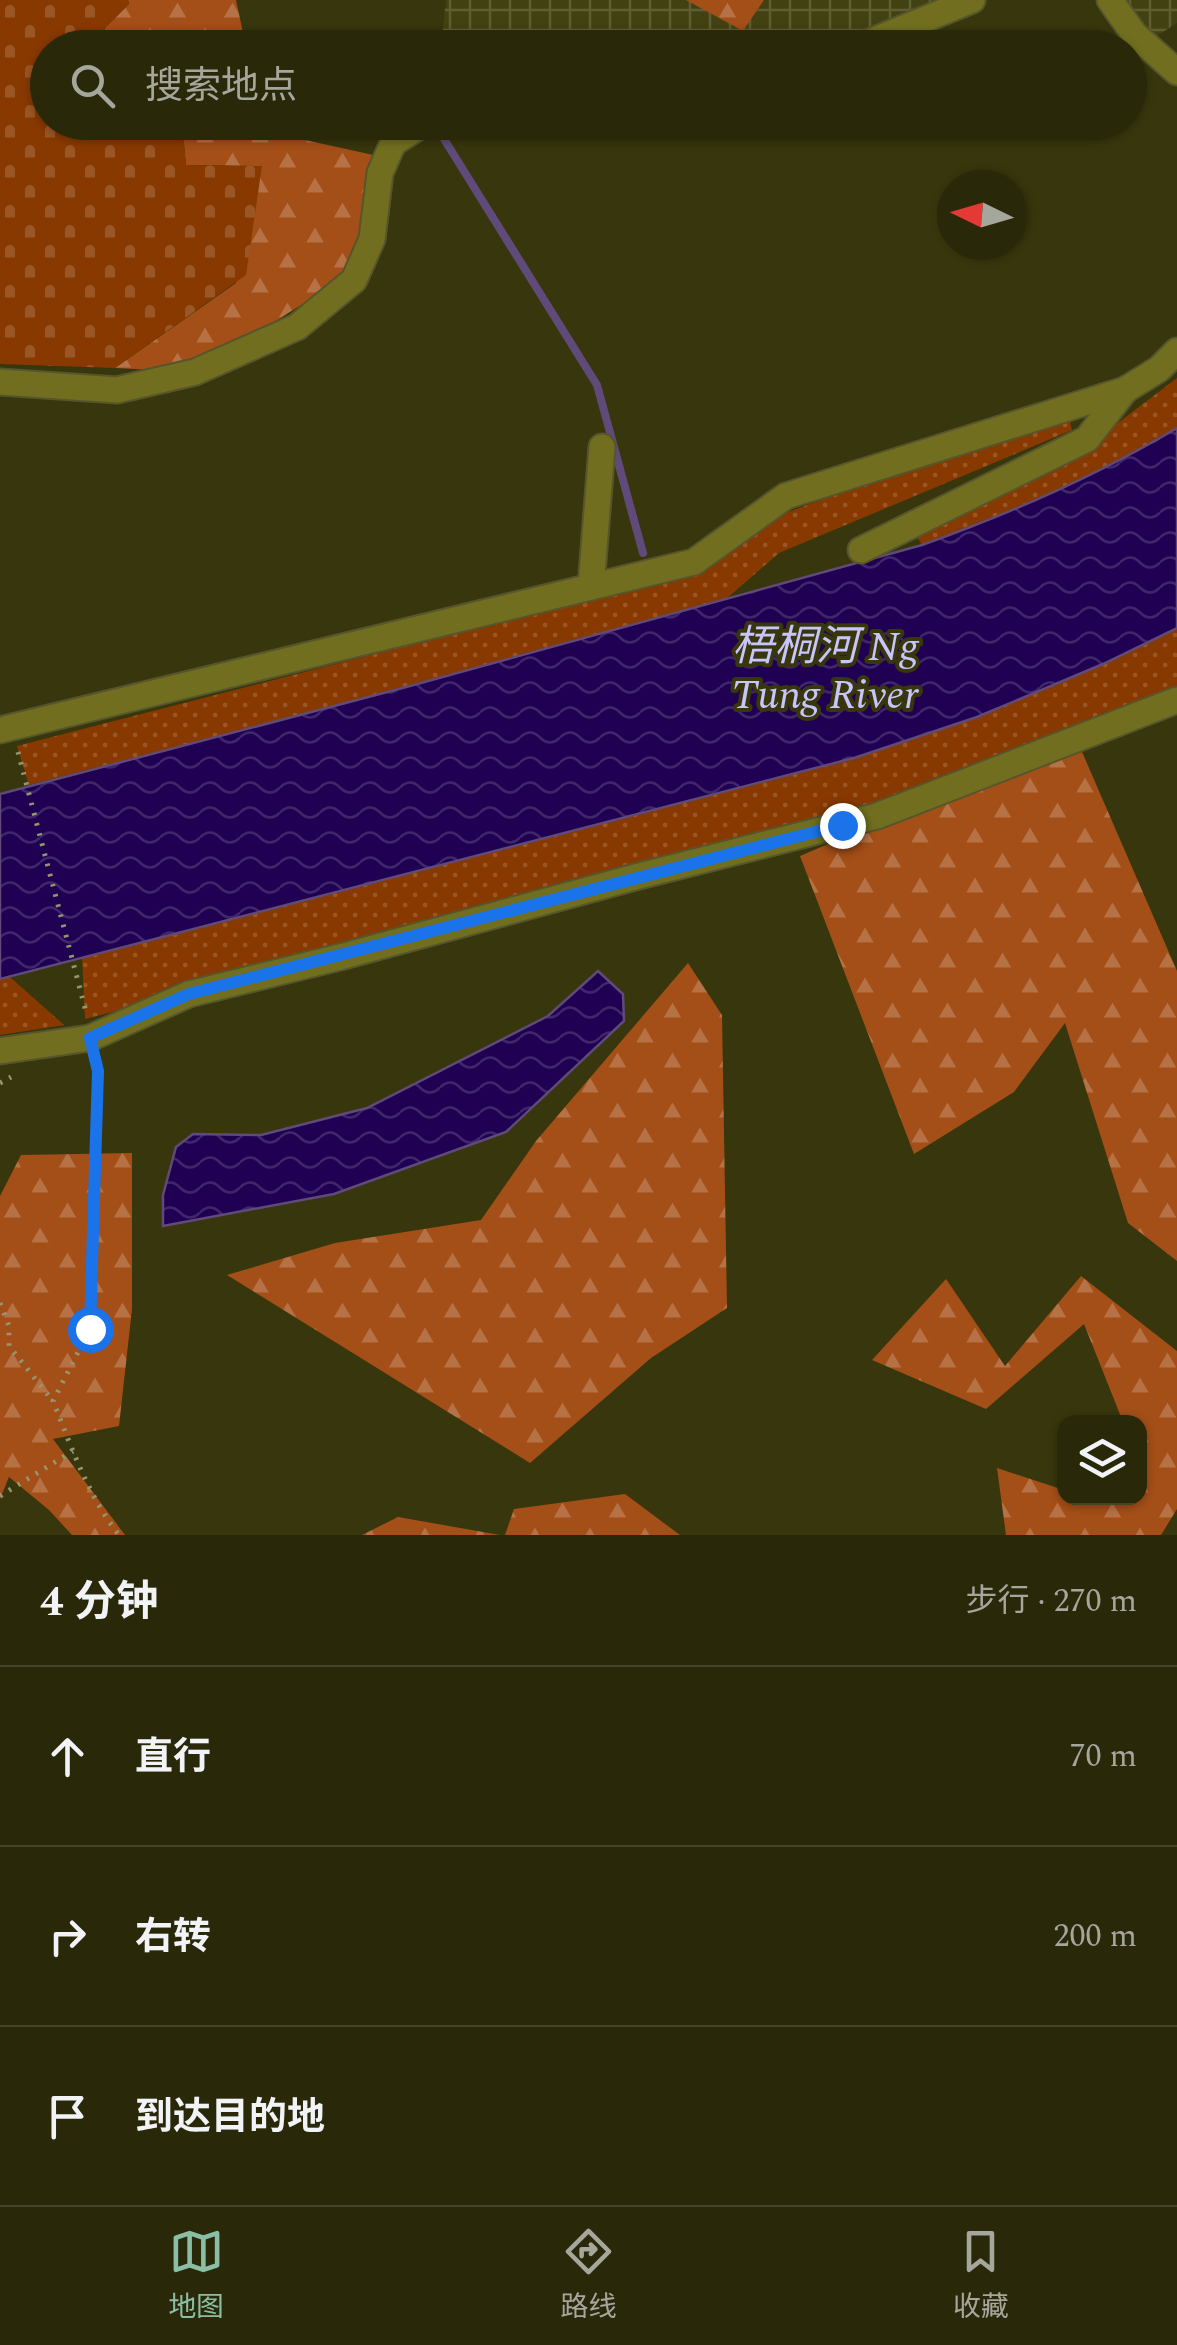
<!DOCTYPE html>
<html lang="zh">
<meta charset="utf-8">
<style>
body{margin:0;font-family:Spectral,"Noto Sans SC",serif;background:#353417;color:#f1f3f6}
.controls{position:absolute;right:30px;bottom:30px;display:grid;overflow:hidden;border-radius:20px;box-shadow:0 2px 8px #0004}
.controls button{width:90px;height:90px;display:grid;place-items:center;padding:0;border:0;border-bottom:2px solid #45442a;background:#292809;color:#f1f3f6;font:50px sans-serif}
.compass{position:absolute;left:937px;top:170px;width:90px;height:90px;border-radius:50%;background:#292809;box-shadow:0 2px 8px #0004;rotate:275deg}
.stop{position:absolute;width:30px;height:30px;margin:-22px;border:8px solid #1a73e8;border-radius:50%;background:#fff}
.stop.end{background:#1a73e8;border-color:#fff;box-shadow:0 2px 10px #0008}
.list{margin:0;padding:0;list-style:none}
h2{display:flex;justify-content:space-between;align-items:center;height:130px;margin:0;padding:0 40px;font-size:42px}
h2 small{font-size:32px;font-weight:400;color:#a5a69c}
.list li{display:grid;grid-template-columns:65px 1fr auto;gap:30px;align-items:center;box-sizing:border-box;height:180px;padding:0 40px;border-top:2px solid #45442a}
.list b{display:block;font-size:38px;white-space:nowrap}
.list em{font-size:32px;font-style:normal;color:#a5a69c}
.icon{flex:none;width:55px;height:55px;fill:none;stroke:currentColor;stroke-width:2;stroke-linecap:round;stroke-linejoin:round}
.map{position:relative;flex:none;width:1177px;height:1535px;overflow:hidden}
.search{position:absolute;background:#292809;box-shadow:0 2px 8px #0004;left:30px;right:30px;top:30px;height:110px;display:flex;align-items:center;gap:25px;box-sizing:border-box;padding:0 35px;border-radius:55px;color:#a5a69c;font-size:38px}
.sheet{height:670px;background:#292809}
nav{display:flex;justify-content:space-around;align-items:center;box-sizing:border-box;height:140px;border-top:2px solid #45442a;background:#292809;font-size:28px;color:#a5a69c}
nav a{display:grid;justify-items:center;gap:5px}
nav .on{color:#8abfa5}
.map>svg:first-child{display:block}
.industrial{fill:url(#industrial-grid)}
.grass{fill:url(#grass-dots)}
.forest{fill:url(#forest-firs)}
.cemetery{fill:url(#cemetery-stones)}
.water{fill:url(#water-waves);stroke:#604a79;stroke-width:2.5}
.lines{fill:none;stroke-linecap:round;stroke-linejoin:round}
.stream{stroke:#604a79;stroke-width:8}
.minor-casing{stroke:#56552c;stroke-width:29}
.path{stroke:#96966e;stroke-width:5;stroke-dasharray:2.5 8;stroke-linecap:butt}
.minor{stroke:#716f1f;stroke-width:25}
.route{stroke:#1a73e8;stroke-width:12}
.labels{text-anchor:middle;stroke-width:8;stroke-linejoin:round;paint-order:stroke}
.water-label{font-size:42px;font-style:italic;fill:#c8c4fc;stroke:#37360c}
</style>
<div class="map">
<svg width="1177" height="1535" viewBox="0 0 1177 1535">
<defs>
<pattern id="industrial-grid" width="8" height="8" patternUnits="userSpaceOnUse" patternTransform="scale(2.5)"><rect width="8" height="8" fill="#424111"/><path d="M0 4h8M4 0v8" fill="none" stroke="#5e5d33"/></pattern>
<pattern id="grass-dots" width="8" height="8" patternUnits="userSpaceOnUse" patternTransform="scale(2.5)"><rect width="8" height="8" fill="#883900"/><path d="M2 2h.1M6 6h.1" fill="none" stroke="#9a5624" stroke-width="1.8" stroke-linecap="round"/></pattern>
<pattern id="forest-firs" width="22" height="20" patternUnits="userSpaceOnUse" patternTransform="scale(2.5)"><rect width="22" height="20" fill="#a44e18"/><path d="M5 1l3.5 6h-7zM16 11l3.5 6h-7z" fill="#b67144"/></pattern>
<pattern id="cemetery-stones" width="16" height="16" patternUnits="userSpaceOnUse" patternTransform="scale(2.5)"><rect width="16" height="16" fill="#883900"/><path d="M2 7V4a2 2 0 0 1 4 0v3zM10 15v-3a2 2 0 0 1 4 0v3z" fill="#9a5624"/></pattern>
<pattern id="water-waves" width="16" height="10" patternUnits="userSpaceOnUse" patternTransform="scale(2.5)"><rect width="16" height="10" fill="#1f0053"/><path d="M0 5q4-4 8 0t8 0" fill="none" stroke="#40266b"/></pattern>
</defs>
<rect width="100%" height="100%" fill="#37360c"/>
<g class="industrial">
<polygon points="446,0 698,0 743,30 764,0 967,0 850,47 449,48 442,36"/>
<polygon points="1108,0 1177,0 1177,23 1138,48"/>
</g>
<g class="grass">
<path d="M1177,378V428C1094,477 1012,513 922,545L914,532L1081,451Z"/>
<polygon points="1067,408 1072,430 779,553 726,599 410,686 29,785 17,746 690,573 775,517"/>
<polygon points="1177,628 1177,698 877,816 85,1019 82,956 854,758 977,717 1103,664"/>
<polygon points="10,977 64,1025 65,1025 0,1035 0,979"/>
</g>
<g class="forest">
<polygon points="128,0 236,0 246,47 101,48 105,28 129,4"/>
<polygon points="686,0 764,0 743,31"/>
<polygon points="182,123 293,123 305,140 387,158 354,280 312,298 195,372 115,368 236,283 261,166 186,165"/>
<polygon points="1076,738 1177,971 1177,1261 1128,1223 1065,1023 1014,1092 914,1154 800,856"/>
<polygon points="688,963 722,1015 727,1308 651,1358 530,1463 227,1275 335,1243 481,1220 536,1141"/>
<polygon points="132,1153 132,1309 119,1426 53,1439 125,1535 72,1535 49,1510 9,1477 0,1499 0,1196 21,1155"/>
<polygon points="1081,1276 1177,1351 1177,1509 1161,1535 1006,1535 997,1468 1064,1490 1064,1498 1140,1498 1140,1422 1123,1422 1084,1324 986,1409 872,1360 946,1279 1005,1366"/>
<polygon points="625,1494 680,1535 505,1535 514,1509"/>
<polygon points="398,1517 500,1535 362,1535"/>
</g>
<polygon class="cemetery" points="0,0 128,0 129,4 105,28 101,47 48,48 48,122 182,123 186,165 262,166 246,275 115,368 0,364"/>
<g class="water">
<path d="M1177,428V628L1103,664L977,717L854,758L0,979V794L410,686L922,545C1012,513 1094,477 1177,428Z"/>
<polygon points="598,971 623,994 624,1021 506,1132 334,1194 163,1226 163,1195 176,1147 193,1134 261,1135 367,1108 548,1016"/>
</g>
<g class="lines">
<polyline class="stream" points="444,139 597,385 643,553"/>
<g class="minor-casing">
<g id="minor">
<polyline points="1110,0 1134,34 1177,72"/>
<polyline points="855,48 972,0"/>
<polyline points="0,382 117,390 195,372 297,327 354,280 372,239 380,173 393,143 426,122"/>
<polyline points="861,550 1087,439 1125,390"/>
<polyline points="591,587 602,447"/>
<polyline points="0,730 694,562 786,496 1125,390 1159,369 1177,351"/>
<polyline points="0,1051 90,1038 189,994 340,957 639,876 877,816 1177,700"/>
</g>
</g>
<g class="path">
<polyline points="18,752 86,1012"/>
<path d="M96,1062L98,1071L90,1329L53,1401C71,1446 88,1496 119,1535"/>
<polyline points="0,1083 11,1077"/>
<polyline points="0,1303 9,1326 9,1346 53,1401"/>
<polyline points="0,1496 73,1451"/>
</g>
<use href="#minor" class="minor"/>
</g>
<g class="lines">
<polyline class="route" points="90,1329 98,1071 90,1038 189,994 842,825"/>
</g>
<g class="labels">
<g class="water-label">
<text x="825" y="660">梧桐河 Ng<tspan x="825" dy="48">Tung River</tspan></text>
</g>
</g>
</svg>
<div class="controls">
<button><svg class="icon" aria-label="layers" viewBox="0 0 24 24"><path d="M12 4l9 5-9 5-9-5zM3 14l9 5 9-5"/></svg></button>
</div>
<svg class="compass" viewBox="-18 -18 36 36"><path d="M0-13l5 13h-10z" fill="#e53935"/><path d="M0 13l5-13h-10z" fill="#a5a69c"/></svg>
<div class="stop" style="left:90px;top:1329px"></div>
<div class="stop end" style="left:842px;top:825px"></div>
<div class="search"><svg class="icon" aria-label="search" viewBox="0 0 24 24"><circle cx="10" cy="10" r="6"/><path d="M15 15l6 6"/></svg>搜索地点</div>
</div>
<section class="sheet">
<h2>4 分钟<small>步行 · 270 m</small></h2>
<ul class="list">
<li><svg class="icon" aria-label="ahead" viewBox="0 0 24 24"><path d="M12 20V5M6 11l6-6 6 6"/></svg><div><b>直行</b></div><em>70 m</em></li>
<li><svg class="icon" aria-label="right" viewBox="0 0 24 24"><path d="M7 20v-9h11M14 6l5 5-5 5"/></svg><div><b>右转</b></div><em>200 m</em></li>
<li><svg class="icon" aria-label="arrive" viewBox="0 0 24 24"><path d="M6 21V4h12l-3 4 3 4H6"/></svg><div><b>到达目的地</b></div></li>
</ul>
</section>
<nav>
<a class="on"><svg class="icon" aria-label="map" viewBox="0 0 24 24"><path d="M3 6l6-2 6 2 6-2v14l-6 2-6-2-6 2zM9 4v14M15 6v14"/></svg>地图</a>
<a><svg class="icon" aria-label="directions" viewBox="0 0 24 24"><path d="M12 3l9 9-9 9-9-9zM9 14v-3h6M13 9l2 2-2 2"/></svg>路线</a>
<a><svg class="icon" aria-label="saved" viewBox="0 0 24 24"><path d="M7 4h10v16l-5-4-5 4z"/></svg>收藏</a>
</nav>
